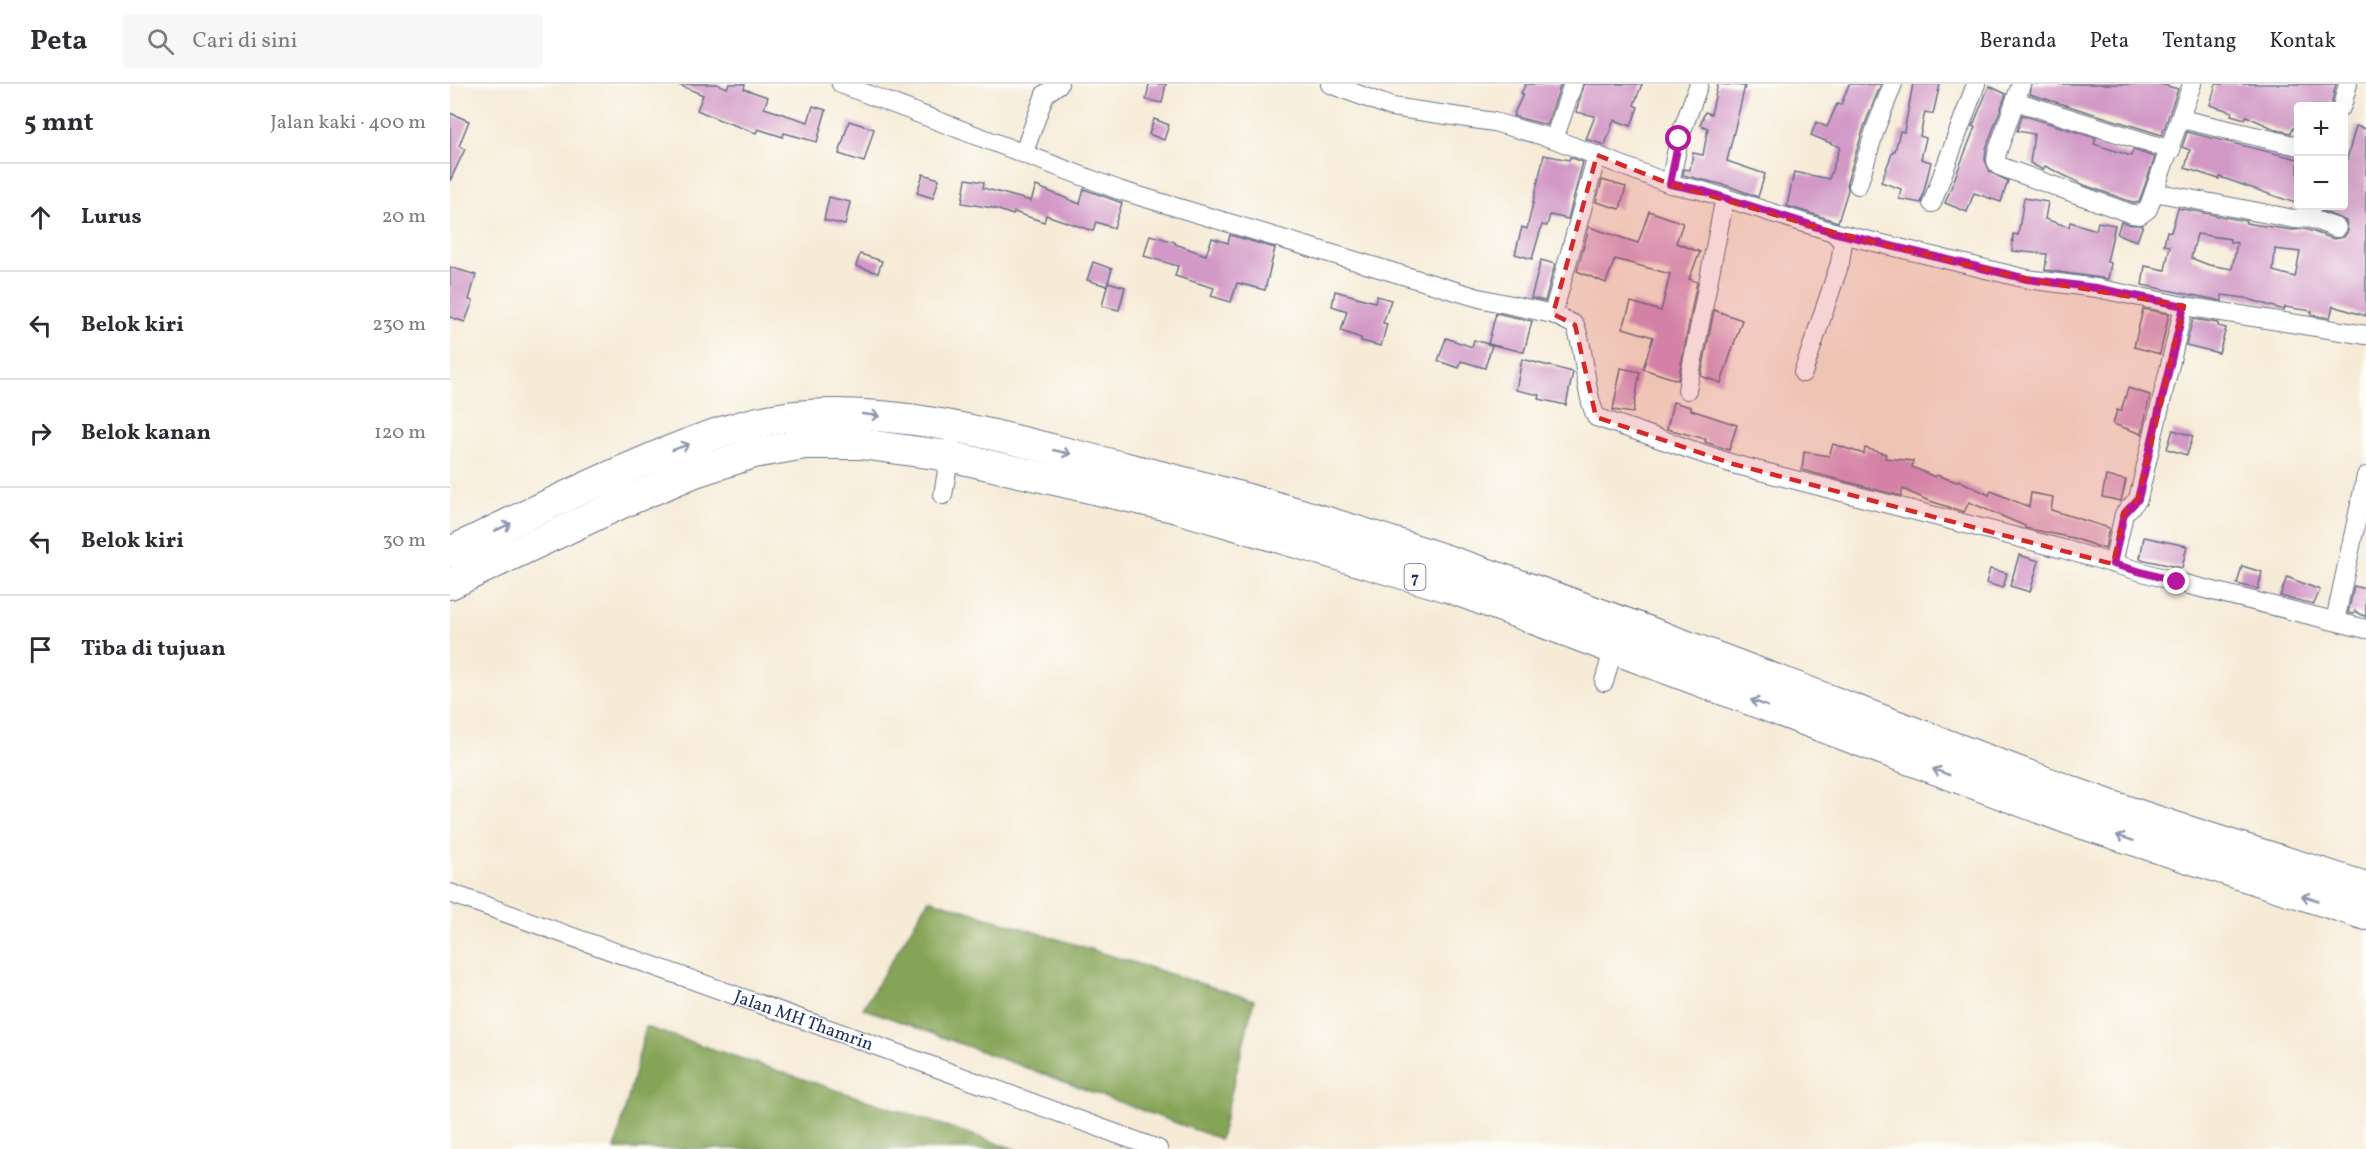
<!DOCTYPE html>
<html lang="id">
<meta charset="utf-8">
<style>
body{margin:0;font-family:Vollkorn,serif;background:#f7f7f7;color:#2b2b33}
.controls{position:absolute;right:18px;top:18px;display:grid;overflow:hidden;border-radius:6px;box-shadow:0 6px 24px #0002}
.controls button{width:54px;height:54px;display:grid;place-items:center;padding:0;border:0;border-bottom:2px solid #e1e1e2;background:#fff;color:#2b2b33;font:30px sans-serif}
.stop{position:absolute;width:18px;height:18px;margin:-14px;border:4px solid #b5179e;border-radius:50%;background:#fff}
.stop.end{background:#b5179e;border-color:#fff;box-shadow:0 2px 6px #0008}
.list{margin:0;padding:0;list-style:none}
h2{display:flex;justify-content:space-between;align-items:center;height:78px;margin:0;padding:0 24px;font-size:26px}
h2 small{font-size:20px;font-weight:400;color:#7c7c81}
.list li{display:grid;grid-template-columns:39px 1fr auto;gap:18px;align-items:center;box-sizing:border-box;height:108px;padding:0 24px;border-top:2px solid #e1e1e2}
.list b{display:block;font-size:22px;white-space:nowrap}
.list em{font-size:20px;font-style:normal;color:#7c7c81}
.icon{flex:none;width:33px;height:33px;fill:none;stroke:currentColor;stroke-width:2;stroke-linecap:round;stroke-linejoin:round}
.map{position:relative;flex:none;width:1916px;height:1065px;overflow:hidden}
header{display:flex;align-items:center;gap:36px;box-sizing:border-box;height:84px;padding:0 30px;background:#fff;border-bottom:2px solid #e1e1e2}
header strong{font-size:28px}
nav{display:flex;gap:33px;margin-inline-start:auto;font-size:21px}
.search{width:420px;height:54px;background:#f7f7f7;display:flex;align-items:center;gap:15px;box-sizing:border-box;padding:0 21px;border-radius:6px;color:#7c7c81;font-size:22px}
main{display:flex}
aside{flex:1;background:#fff}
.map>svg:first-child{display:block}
.forest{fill:#86a457;stroke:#506a5a;stroke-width:1.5}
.building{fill:#d298c6;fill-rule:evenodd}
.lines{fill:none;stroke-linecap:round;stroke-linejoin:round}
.minor-casing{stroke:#687188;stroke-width:20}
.trunk-casing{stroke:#687188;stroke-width:32}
.minor{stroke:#fff;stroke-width:18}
.trunk{stroke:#fff;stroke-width:30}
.oneway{stroke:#8d97ae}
.route{stroke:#b5179e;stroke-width:8}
.marked{fill:#d62828;fill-opacity:0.2;stroke:#d62828;stroke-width:4.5;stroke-dasharray:12 8;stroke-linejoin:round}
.labels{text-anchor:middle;stroke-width:6;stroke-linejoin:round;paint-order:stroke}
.shield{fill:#fdfcf7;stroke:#5f6c8c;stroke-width:1.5}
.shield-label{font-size:16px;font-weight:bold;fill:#1b2f5e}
.street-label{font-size:18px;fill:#1b2f5e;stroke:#fdfcf7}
</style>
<header>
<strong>Peta</strong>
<div class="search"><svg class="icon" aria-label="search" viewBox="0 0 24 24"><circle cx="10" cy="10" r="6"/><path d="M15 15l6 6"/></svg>Cari di sini</div>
<nav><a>Beranda</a><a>Peta</a><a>Tentang</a><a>Kontak</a></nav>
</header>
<main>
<aside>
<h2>5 mnt<small>Jalan kaki · 400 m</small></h2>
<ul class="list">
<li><svg class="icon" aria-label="ahead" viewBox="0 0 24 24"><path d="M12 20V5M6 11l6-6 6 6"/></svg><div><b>Lurus</b></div><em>20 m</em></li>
<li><svg class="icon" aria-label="left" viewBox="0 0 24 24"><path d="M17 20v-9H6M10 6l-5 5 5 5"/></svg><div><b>Belok kiri</b></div><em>230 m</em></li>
<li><svg class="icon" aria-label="right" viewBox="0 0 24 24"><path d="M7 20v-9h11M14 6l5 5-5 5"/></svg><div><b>Belok kanan</b></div><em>120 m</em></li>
<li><svg class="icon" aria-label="left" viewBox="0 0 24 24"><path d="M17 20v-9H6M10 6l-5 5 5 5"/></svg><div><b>Belok kiri</b></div><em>30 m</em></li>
<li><svg class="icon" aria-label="arrive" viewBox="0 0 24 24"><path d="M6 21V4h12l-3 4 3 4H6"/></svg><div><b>Tiba di tujuan</b></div></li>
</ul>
</aside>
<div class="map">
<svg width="1916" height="1065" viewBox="0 0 1916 1065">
<rect width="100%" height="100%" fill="#fdfcf7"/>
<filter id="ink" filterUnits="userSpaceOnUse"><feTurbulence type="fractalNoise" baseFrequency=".0167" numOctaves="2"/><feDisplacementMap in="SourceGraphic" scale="12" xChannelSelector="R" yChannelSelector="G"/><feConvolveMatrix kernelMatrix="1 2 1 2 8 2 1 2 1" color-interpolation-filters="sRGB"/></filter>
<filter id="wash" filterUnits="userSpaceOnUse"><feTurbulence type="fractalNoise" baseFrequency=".008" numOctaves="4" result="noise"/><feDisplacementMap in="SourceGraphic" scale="24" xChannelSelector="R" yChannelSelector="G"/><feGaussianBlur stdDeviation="1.35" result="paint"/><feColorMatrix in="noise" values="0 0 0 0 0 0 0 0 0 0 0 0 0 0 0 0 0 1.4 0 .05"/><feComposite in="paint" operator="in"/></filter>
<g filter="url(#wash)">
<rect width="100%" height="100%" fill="#f6ebd7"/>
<g class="forest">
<polygon points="479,815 804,916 770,1055 413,924"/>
<polygon points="196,943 565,1065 165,1065"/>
</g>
<g id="blocks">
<g class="building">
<polygon points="227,0 267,0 277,4 279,0 295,0 294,5 318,13 314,24 358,38 363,22 376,26 367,58 334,49 333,53 308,45 306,49 270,36 247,26 253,11"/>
<polygon points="699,0 716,0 712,19 696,16"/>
<polygon points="1076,0 1111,0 1097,41 1063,32 1073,10 1071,9"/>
<polygon points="1134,0 1192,0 1184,21 1188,23 1181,42 1164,36 1155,61 1136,55 1145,32 1126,28"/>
<polygon points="1268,0 1295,2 1277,77 1315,90 1308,113 1278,102 1233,91 1234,85 1240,86 1243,69 1253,71 1258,44 1250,41 1255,28 1261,30"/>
<polygon points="1399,0 1431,0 1415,40 1397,98 1398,106 1388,138 1337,122 1344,88 1379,95 1390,63 1361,51 1366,38 1377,43 1387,20 1391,21"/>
<polygon points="1463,0 1490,0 1483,30 1475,28 1470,52 1476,54 1471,75 1481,78 1471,119 1449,115 1451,105 1431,98 1443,67 1445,67 1450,47 1454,48"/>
<polygon points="1582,0 1710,0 1728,5 1712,51 1580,10"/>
<polygon points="1766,0 1886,0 1881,22 1848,22 1848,46 1843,44 1841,49 1827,46 1796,32 1795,35 1781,31 1782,28 1760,21"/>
<polygon points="1539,2 1556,10 1536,65 1535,76 1540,88 1558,97 1551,118 1524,109 1517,128 1495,119 1525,43 1522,42 1524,39"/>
<polygon points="0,29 19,37 9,62 15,65 0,97"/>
<polygon points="1572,31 1646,54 1644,60 1681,72 1683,66 1705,73 1689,118 1685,119 1634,101 1595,82 1593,86 1580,79 1584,50 1567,47"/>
<polygon points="704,35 719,41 714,56 699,50"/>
<polygon points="399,37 424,45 414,78 389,70"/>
<path d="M1906,42L1916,45V232L1883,222L1880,234L1861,231L1862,227L1835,223L1834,226L1795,214L1772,211V217L1692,201L1695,182L1715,186L1720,162L1714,161L1717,147L1721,148L1728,124L1796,137V139L1842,146L1855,145L1884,155L1894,153L1898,147L1896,137L1872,127L1873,122H1893V89ZM1747,150L1780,155V158L1787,159L1782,185L1759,181L1741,174ZM1825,165L1850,168L1845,193L1823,187Z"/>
<polygon points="1737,48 1848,75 1848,120 1770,93 1769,95 1735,84 1740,66 1732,63"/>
<polygon points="1094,71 1119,76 1120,73 1133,78 1118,135 1100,131 1097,142 1092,141 1082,175 1065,170 1072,143 1077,145"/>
<polygon points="473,90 489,95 483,114 467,109"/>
<polygon points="516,95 534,98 533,104 581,117 586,102 630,120 634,105 672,119 664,144 646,138 643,147 596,131 594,138 564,128 563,131 543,124 512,119"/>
<polygon points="1152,96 1176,103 1170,125 1146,118"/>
<polygon points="379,113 400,118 395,141 374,136"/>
<polygon points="1574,114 1598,118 1595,135 1619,143 1620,138 1646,146 1648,138 1665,141 1657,178 1661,179 1658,195 1595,186 1597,170 1562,167 1563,150 1568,151"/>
<polygon points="1199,127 1233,139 1226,159 1250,168 1239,195 1247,198 1228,296 1193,285 1203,253 1173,244 1181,218 1211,227 1220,190 1165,175 1156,199 1127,187 1139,143 1188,159"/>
<polygon points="1671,138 1681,141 1693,141 1687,157 1667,150"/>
<polygon points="700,151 725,158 725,160 756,171 762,154 778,159 780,151 825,164 815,206 787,199 781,218 761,212 764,204 725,192 728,182 694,172"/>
<polygon points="410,170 432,177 428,189 406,182"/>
<polygon points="1091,176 1105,180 1095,217 1081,214"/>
<polygon points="643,178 662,185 657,202 637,196"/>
<polygon points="0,183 26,191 19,216 23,217 15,238 0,233"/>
<polygon points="658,198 675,203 669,226 652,222"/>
<polygon points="885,207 925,218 927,212 941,216 933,239 937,240 931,262 911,257 911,254 891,247 897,227 882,222"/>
<polygon points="1693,225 1719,230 1710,270 1684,263"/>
<polygon points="1264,226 1292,236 1271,299 1251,292"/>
<polygon points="1046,229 1082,237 1074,268 1038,260"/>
<polygon points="1743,235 1768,239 1768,242 1776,244 1769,269 1736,261"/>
<polygon points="996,254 1022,263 1024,256 1042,261 1035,284 1011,277 1009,284 988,277"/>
<polygon points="1072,275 1123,288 1116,321 1089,315 1090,311 1066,306"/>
<polygon points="1171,284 1190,288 1183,329 1163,326"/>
<polygon points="1678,304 1700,311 1692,350 1663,340 1667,326 1671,327"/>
<polygon points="1223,318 1241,323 1241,326 1287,341 1279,366 1255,358 1256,355 1217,345"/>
<polygon points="1723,346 1743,352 1737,371 1717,365"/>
<polygon points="1383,360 1414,370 1415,364 1436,370 1435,374 1463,377 1462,383 1485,393 1486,391 1507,398 1508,396 1539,411 1541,407 1579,423 1581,409 1603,413 1601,426 1659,444 1655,465 1623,454 1575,444 1575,442 1519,418 1514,428 1477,416 1453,405 1451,412 1352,386 1354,368 1379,372"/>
<polygon points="1656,392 1676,396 1671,417 1652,413"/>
<polygon points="1694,453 1737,462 1732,484 1690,475"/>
<polygon points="1569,471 1589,477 1580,508 1560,502"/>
<polygon points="1792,482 1812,488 1808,505 1787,500"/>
<polygon points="1540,485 1557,489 1553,504 1536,499"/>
<polygon points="1837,493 1870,506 1864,520 1830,512"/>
<polygon points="1904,502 1916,505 1916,533 1905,527 1904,530 1898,529"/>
</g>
</g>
</g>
<g filter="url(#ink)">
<use href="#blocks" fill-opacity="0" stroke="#687188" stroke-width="1.5"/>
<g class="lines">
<g class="minor-casing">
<g id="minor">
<path d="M391,0L669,106L1029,214L1103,230L1125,241C1137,271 1133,303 1146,333L1283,380L1613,465L1727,498L1916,545"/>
<polyline points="880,0 942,23 1044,38 1104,55 1220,100 1250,106 1383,148 1577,195 1646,204 1734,222 1916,251"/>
<polyline points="1571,0 1547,69 1546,77 1549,82 1682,130 1690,131 1698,125 1742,0"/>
<polyline points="1565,17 1721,66"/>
<polyline points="1892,22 1898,0"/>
<polyline points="1731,35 1848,62"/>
<polyline points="1104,55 1123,0"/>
<polyline points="574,68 595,10 609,0"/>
<polyline points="1220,100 1229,55 1249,0"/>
<polyline points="1408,101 1426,43 1443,0"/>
<polyline points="1704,108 1844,135 1856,133 1862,122"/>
<polyline points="1482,119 1526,0"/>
<polyline points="1856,133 1887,144"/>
<polyline points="1103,230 1147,71"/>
<polyline points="1353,289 1390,179 1393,158 1383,148"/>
<polyline points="1237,306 1275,113"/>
<polyline points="493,411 501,363"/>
<polyline points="1663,480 1674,430 1688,415 1734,222"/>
<polyline points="1885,537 1916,392"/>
<polyline points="1154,598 1166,555"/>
<path id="s1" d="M0,809L471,978L708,1065"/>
</g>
</g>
<g class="trunk-casing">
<g id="trunk">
<path d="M0,468C64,437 128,405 193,378C245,356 301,334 358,331C466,324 573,359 677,384C1003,460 1312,594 1626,709C1721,744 1820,772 1916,803"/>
<polyline points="0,500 172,419 245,388 304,369 355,360 411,360 499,372 727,424 998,503 1621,736 1916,831"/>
</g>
</g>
<use href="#minor" class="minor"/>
<use href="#trunk" class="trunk"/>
</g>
<defs><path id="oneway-shaft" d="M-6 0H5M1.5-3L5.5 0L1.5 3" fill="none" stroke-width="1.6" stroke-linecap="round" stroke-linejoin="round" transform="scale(1.5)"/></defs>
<g class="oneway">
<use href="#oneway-shaft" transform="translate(421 331) rotate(6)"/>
<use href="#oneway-shaft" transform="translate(231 363) rotate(-21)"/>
<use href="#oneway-shaft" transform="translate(612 368) rotate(13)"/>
<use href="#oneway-shaft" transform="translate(53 443) rotate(-25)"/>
<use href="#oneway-shaft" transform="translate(1309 619) rotate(-159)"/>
<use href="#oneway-shaft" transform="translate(1491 688) rotate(-159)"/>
<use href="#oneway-shaft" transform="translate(1675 754) rotate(-162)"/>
<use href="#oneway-shaft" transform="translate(1860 814) rotate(-163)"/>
</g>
</g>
<g class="lines" filter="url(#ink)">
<polyline class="route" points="1229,55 1220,100 1250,106 1383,148 1577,195 1646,204 1734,222 1688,415 1674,430 1663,480 1727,498"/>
</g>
<path class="marked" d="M1147,71L1220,100L1383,148L1577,195L1734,222L1688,415L1674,430L1663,480L1283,380L1146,333L1125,241L1103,230Z"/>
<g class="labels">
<rect class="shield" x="954.5" y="480" width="21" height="26" rx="4.5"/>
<g class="shield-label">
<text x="965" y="499">7</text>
</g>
<g class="street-label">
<text dy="6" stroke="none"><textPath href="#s1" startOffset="376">Jalan MH Thamrin</textPath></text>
</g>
</g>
</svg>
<div class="controls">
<button>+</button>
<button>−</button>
</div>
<div class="stop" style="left:1229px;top:55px"></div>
<div class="stop end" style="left:1727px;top:498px"></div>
</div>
</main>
